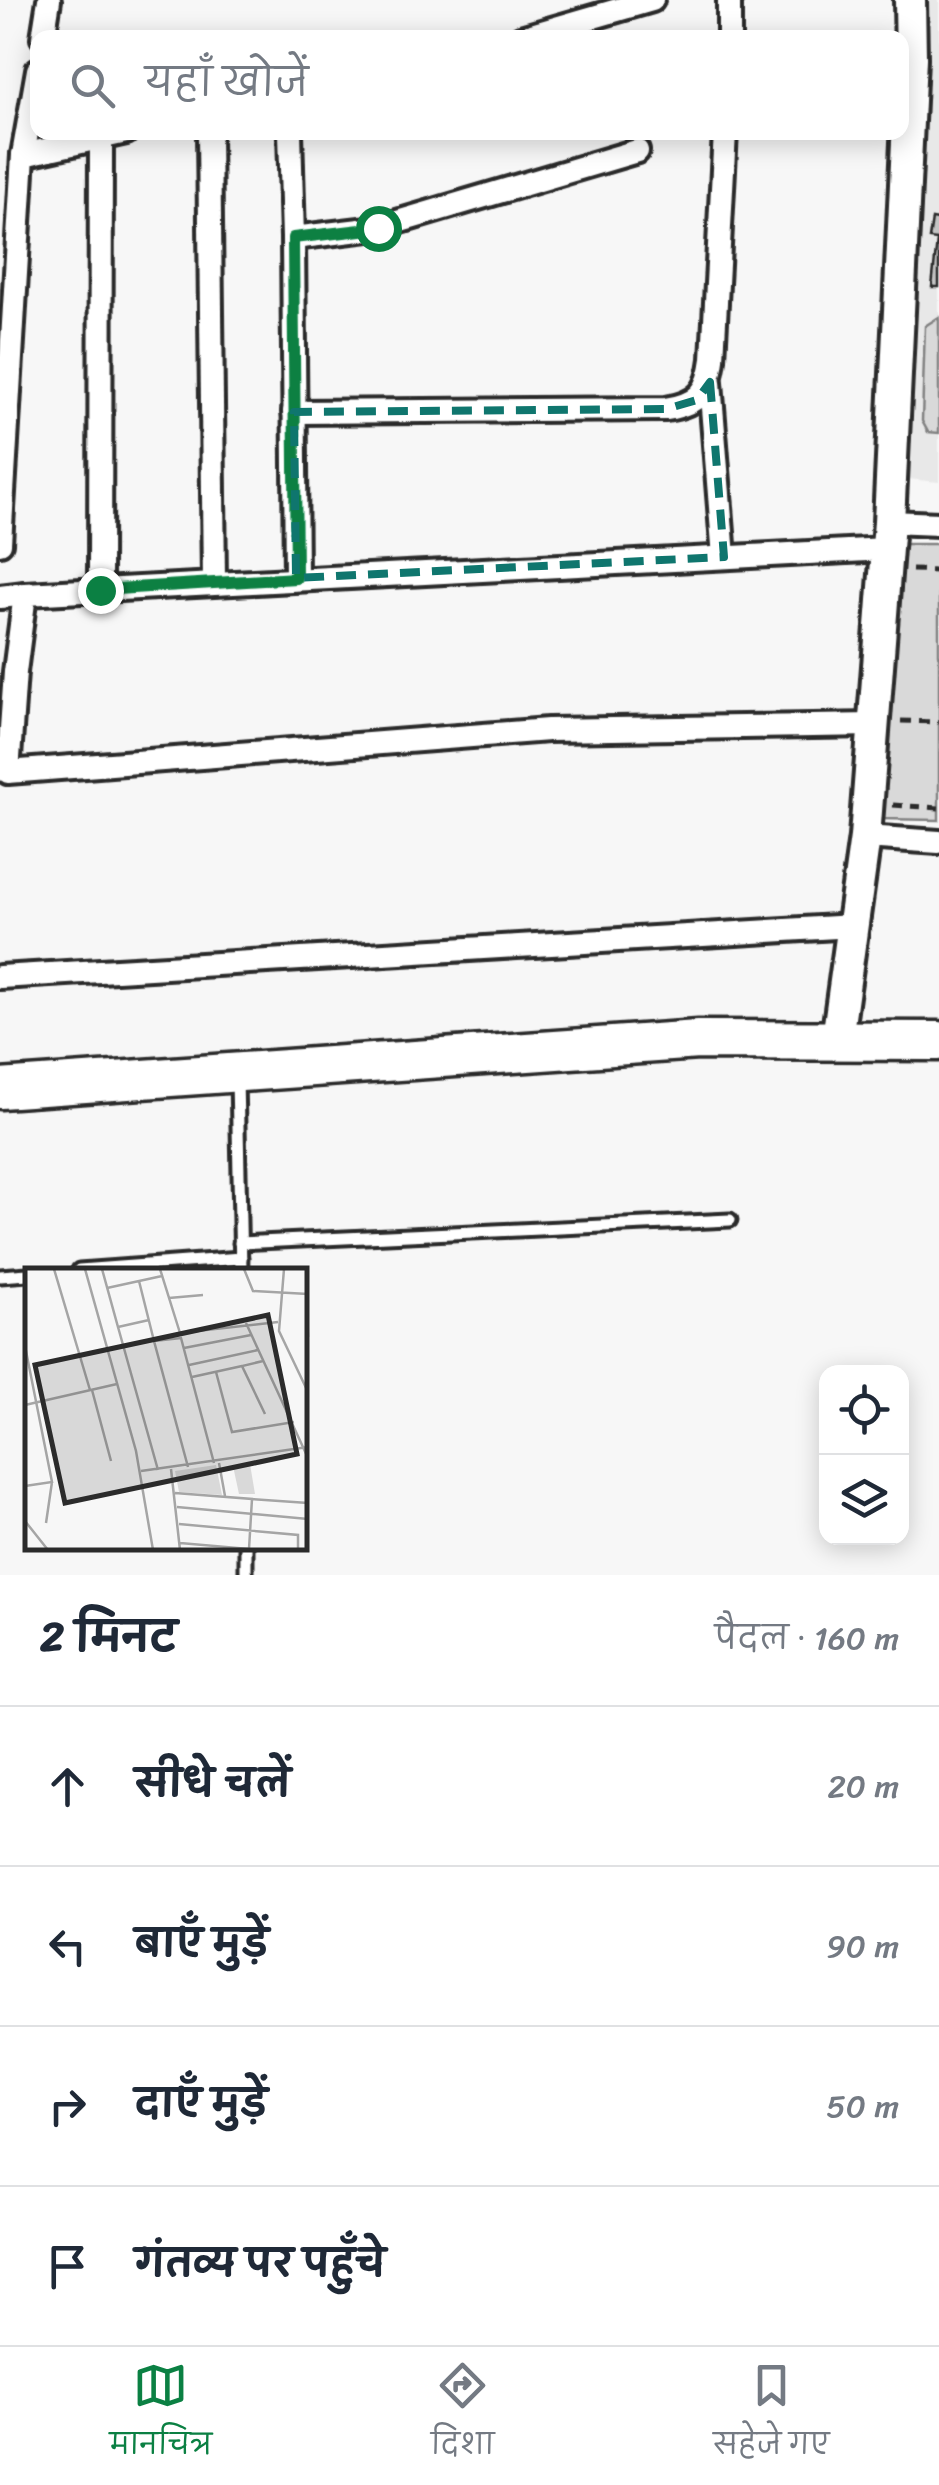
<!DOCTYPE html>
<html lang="hi">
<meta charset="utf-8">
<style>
body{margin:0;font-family:Sriracha,"Playpen Sans Deva",sans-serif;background:#f2f2f3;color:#1f2937}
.controls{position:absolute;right:30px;bottom:30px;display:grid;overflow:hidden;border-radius:20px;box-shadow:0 5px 25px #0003}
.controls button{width:90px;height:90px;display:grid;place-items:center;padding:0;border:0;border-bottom:2px solid #e0e1e3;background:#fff;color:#1f2937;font:50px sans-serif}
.stop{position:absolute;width:30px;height:30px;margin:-22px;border:8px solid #0b8043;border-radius:50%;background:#fff}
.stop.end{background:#0b8043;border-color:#fff;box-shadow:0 2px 10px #0008}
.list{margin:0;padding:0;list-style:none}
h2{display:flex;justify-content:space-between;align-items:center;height:130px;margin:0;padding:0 40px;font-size:42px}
h2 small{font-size:32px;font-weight:400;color:#747a83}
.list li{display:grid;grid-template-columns:65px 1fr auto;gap:30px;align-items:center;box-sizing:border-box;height:160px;padding:0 40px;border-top:2px solid #e0e1e3}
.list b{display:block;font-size:38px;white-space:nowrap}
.list em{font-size:32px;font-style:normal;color:#747a83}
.icon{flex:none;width:55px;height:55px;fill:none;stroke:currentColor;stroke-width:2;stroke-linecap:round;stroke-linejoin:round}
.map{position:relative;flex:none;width:939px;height:1575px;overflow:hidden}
.search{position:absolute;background:#fff;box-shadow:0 5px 25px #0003;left:30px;right:30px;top:30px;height:110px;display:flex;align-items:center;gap:25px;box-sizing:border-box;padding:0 35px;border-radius:20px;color:#747a83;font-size:38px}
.sheet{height:770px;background:#fff}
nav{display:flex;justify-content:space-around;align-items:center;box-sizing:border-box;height:140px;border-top:2px solid #e0e1e3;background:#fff;font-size:28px;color:#747a83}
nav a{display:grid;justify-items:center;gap:5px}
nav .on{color:#0b8043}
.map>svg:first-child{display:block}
.built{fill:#e8e8e8}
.green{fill:#d9d9d9;stroke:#828282;stroke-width:2.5}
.building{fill:#c4c4c4;stroke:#2b2b2b;stroke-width:2.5}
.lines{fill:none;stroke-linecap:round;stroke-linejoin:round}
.service-casing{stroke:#2b2b2b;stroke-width:19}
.minor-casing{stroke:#2b2b2b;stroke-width:30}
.tertiary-casing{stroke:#2b2b2b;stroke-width:38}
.primary-casing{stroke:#2b2b2b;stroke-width:45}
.path{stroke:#2b2b2b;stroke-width:5;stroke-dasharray:10 8;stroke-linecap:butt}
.service{stroke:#fff;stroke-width:11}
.minor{stroke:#fff;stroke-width:22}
.tertiary{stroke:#fff;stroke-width:30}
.primary{stroke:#fff;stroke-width:38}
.route{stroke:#0b8043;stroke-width:12}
.marked{fill:none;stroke:#0f766e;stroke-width:8;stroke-dasharray:20 12;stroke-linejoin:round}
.inset-road{fill:none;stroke:#a5a5a5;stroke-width:2.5}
.view{fill:#2b2b2b;fill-opacity:0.15;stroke:#2b2b2b;stroke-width:5}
.inset-edge{fill:none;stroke:#2b2b2b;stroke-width:5}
</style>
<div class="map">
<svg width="939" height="1575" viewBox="0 0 939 1575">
<rect width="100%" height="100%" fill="#f7f7f7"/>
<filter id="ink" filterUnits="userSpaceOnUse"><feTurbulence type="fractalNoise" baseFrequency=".01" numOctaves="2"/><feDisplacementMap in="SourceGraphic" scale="20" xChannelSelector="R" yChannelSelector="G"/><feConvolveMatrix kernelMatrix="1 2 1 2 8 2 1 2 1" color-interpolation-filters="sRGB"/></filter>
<g filter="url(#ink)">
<polygon class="built" points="922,0 939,0 939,482 897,478"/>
<g class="green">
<polygon points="939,317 939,433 928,432 922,421 925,326"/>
<polygon points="899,544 939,544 939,820 880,819"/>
</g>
<polygon class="building" points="939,212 939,287 932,287 937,240 929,239 932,219 938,220"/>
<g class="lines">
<g class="service-casing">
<g id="service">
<polyline points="237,1079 241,1270"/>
<polyline points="240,1243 730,1220"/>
<polyline points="79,1270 241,1258"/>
<polyline points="0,1276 28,1274"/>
<polyline points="246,1548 246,1575"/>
</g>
</g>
<g class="minor-casing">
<g id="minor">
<polyline points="43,38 49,0"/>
<polyline points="521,38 652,0"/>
<polyline points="729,38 729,0"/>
<polyline points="209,132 214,582"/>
<polyline points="290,132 293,238 377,228 637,151"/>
<polyline points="23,155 126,132"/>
<polyline points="293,238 296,578"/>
<polyline points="710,382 724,557"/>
<path d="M294,412L666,409C699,404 709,391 713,359L725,132"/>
<polyline points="889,522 939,524"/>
<polyline points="0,543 23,155 38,70"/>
<polyline points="100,589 101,138"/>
<polyline points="0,597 25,594"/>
<polyline points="874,725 548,730 8,772 15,672 25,594 886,549"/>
<polyline points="865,837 939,842"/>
<polyline points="0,977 853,926"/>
</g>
</g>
<g class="tertiary-casing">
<polyline id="tertiary" points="837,1039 865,837 889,522 911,58 910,0"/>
</g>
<g class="primary-casing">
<polyline id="primary" points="0,1089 698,1040 939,1041"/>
</g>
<g class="path">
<polyline points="912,570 939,571"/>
<polyline points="901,721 939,722"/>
<polyline points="893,805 939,808"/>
</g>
<use href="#service" class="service"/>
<use href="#minor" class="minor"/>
<use href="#tertiary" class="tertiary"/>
<use href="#primary" class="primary"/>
</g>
</g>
<g class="lines" filter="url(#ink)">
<polyline class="route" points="100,590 296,578 293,238 378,228"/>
</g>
<path class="marked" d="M710,382L724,557L296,578L294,412L666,409L697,400Z"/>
<g transform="translate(25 1268)">
<rect width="282" height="282" fill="#f7f7f7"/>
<path d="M225,196L230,226H214L208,198ZM191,197L197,227L154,224L150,203Z" fill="#d9d9d9"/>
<path class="inset-road" d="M29,1L65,122M60,1L111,183L128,282M77,1L93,59L124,52M135,1L155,65L253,54M219,1L228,23L283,26M259,1L254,63L283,124M114,13L129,73M82,20L137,8M282,26L283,69M144,30L178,27M221,55L283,190M93,59L133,202M0,78L27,214L0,218M159,80L226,67M238,93L217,98L240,146M164,97L233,82M191,104L207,164L269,154M167,109L217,98M67,122L86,193M0,137L92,116M194,195L200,228M163,199L129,73L156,70L189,195M146,201L155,282M116,203L283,179M150,225L227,231L224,281L155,275M227,231L283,235M152,239L283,251M0,253L23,282M21,255L27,214M154,256L273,267V282"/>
<path class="view" d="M243,47L272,186L40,235L10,97Z"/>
<rect width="282" height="282" class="inset-edge"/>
</g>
</svg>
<div class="controls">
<button><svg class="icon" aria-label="locate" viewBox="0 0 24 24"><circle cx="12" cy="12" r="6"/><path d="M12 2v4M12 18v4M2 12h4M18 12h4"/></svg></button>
<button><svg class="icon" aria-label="layers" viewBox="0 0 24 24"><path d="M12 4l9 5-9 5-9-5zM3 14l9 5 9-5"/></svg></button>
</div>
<div class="stop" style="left:378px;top:228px"></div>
<div class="stop end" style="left:100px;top:590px"></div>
<div class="search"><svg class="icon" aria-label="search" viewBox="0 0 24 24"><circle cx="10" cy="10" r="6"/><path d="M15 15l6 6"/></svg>यहाँ खोजें</div>
</div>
<section class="sheet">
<h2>2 मिनट<small>पैदल · 160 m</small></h2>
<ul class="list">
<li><svg class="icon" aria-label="ahead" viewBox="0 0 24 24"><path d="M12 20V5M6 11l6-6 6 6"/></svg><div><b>सीधे चलें</b></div><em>20 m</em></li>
<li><svg class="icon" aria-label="left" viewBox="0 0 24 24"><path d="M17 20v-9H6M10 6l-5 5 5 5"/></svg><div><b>बाएँ मुड़ें</b></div><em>90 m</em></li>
<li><svg class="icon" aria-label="right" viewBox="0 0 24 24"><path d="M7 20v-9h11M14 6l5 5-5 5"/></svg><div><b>दाएँ मुड़ें</b></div><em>50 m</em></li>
<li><svg class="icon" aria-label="arrive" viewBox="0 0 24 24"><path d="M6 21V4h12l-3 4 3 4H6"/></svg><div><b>गंतव्य पर पहुँचे</b></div></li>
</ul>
</section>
<nav>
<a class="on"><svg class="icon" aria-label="map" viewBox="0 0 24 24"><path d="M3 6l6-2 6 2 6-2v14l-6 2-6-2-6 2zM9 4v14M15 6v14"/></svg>मानचित्र</a>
<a><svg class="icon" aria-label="directions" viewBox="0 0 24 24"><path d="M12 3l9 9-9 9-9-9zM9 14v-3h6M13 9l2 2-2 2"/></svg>दिशा</a>
<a><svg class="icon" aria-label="saved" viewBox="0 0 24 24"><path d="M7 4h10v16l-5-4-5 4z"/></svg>सहेजे गए</a>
</nav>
